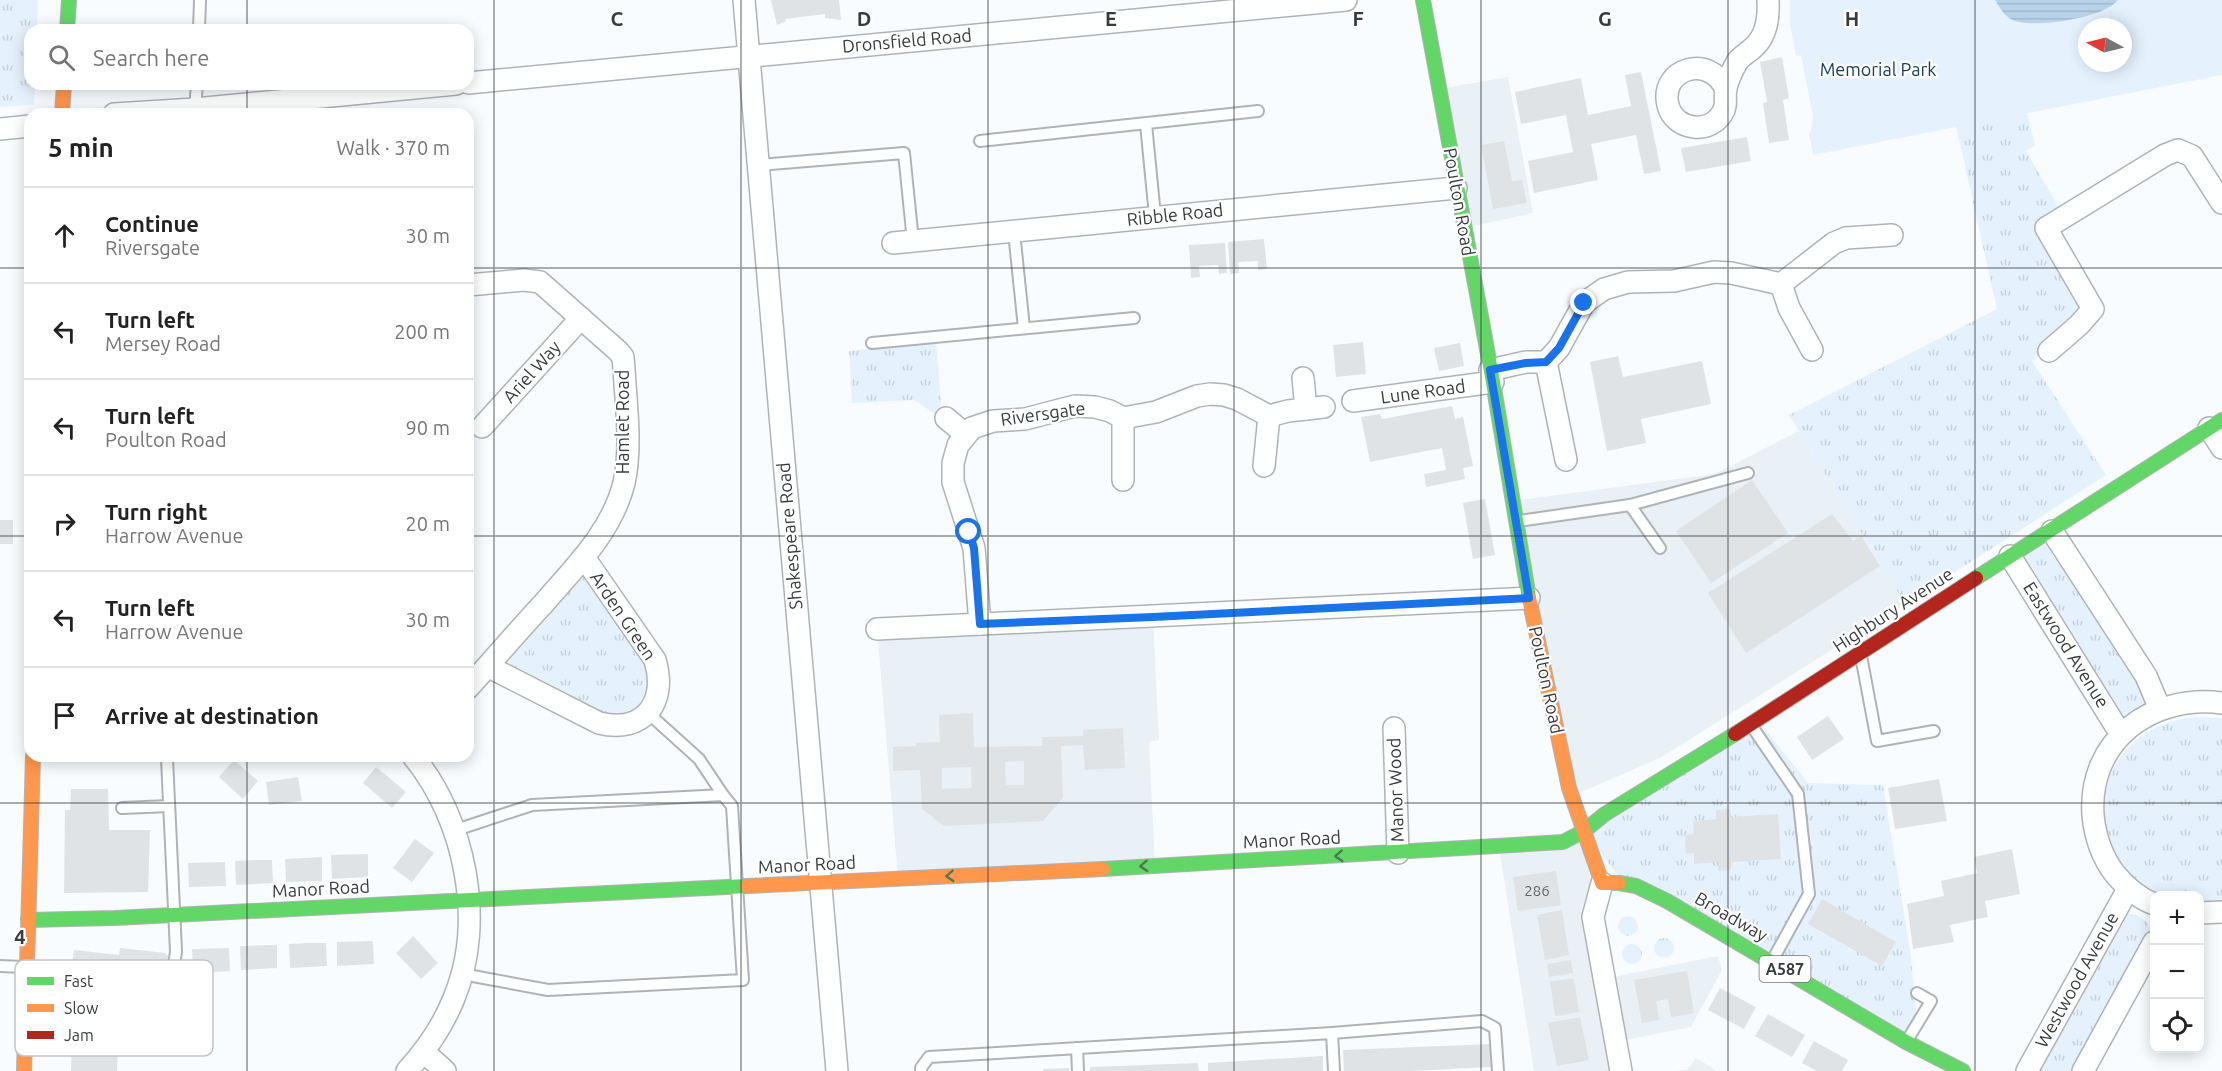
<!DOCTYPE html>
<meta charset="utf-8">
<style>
body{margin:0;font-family:Ubuntu,sans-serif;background:#f2f2f2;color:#222}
.controls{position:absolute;right:18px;bottom:18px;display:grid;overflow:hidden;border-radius:12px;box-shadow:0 3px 15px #0003}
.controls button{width:54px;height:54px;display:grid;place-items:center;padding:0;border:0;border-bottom:2px solid #e0e0e0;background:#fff;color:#222;font:30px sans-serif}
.compass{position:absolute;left:2078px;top:18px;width:54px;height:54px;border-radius:50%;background:#fff;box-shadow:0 3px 15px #0003;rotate:277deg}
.stop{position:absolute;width:18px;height:18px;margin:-14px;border:4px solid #1a73e8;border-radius:50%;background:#fff}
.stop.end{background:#1a73e8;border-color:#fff;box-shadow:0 2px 6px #0008}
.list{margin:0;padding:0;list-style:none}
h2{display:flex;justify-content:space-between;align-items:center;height:78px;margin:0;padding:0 24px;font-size:26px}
h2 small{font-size:20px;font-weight:400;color:#767676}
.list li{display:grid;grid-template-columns:39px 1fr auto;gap:18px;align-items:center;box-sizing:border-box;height:96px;padding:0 24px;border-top:2px solid #e0e0e0}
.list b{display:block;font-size:22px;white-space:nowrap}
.list p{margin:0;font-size:20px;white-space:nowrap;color:#767676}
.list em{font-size:20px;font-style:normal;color:#767676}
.icon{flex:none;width:33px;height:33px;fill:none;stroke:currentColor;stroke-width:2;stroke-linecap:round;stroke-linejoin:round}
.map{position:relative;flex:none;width:2222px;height:1071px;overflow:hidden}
.search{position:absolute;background:#fff;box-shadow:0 3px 15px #0003;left:24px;top:24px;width:450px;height:66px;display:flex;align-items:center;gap:15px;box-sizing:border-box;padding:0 21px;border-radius:18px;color:#767676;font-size:22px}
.panel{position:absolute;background:#fff;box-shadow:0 3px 15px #0003;left:24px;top:108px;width:450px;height:654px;border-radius:18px}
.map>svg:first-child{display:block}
.built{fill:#e9f0f6}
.grass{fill:url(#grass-tufts)}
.green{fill:#e5f2fd;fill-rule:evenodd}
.water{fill:url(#water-rules)}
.building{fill:#e0e3e5;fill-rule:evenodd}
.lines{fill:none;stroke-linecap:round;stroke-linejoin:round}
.lane-casing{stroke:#b0b3b5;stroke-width:14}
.street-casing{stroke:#b0b3b5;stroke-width:24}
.fast-casing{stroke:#b0b3b5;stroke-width:16}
.slow-casing{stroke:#b0b3b5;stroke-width:16}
.jam-casing{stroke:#b0b3b5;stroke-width:16}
.lane{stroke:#feffff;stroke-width:10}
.street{stroke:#feffff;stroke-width:21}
.fast{stroke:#63d668;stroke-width:14}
.slow{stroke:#ff974d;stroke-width:14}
.jam{stroke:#b3261e;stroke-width:14}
.oneway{stroke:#4a7a4f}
.route{stroke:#1a73e8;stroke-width:8}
.grid{fill:none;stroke:#393c3f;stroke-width:1.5;stroke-opacity:0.55}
.labels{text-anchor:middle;stroke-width:4.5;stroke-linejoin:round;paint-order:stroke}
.number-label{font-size:15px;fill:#636668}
.shield{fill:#fff;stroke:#747679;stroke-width:1.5}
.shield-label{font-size:16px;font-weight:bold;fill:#393c3f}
.street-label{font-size:18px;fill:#393c3f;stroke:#fff}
.park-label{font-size:18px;fill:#123c5c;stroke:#fff}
.key{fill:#fff;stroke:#c4c4c5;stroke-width:1.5}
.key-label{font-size:16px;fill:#393c3f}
.grid-label{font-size:20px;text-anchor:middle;font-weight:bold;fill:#393c3f;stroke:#fff;stroke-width:4.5;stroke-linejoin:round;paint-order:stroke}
</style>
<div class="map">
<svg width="2222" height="1071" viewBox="0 0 2222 1071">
<defs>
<pattern id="grass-tufts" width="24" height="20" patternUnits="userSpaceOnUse" patternTransform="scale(1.5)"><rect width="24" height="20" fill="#e5f2fd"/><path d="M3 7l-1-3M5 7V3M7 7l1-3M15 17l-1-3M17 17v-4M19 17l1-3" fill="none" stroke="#c5d0da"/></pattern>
<pattern id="water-rules" width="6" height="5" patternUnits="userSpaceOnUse" patternTransform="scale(1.5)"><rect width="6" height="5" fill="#b9d4ea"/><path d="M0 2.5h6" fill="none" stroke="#a0b7ca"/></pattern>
</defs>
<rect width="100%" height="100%" fill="#f9fcfe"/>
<g class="built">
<polygon points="1508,77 1533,213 1464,228 1439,89"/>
<polygon points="1799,431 1905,604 1660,758 1572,796 1513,501 1715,474"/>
<polygon points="1153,617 1159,740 1149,741 1155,866 898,878 877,629"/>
<polygon points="1584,831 1603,979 1718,956 1722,970 1691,1027 1615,1042 1621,1071 1534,1071 1499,847"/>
<polygon points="1696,1058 1717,1071 1671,1071 1687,1070"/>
</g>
<g class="grass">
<polygon points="0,0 38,0 37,30 30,30 30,84 35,84 34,105 0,107"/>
<polygon points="2027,113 2035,145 2026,151 2064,216 2046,228 2093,309 2032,361 2106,475 1905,604 1789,415 1997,309 1956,126"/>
<polygon points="936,341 941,404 935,414 914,400 852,403 849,351"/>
<polygon points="2052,531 2160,709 2123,733 2010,556"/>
<polygon points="582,559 659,684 628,725 497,671"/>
<path d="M2196,717L2222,718V901L2200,903V896C2187,895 2169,899 2158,895C2141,888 2127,872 2118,857C2081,792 2123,722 2196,717Z"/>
<polygon points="1757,719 1808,783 1883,785 1910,950 1920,1049 1623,882 1584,831"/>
<path d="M2128,913C2143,916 2150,922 2151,937L2076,1071H2033L2119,917Z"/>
<circle cx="1628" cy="926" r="10"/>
<circle cx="1664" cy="948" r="10"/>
<circle cx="1632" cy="954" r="10"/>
</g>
<path class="green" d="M1790,0H2222V75L1813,155L1809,133L1811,130L1813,117L1801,55L1796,56L1790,24ZM2087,27H2123V63H2087Z"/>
<path class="water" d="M1995,0H2118C2104,18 2041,27 2018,22C2006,19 2001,10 1995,0Z"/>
<g class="building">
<polygon points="771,0 839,0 841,20 825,18 825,14 785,19 786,21 777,25"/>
<polygon points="1782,57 1789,98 1783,100 1789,140 1769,143 1763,103 1767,102 1760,62"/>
<polygon points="1641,72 1661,171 1644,174 1636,135 1591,144 1598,180 1534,193 1528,161 1573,152 1566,115 1521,124 1515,92 1581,78 1588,115 1631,106 1625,75"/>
<polygon points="1747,137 1751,161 1686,172 1681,148"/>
<polygon points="1504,141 1512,181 1522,180 1527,203 1493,209 1481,145"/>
<polygon points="1264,239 1267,269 1258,270 1258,261 1238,262 1239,273 1230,274 1228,242"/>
<polygon points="1225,243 1227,273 1219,274 1218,265 1199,266 1200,277 1191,278 1189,245"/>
<polygon points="1363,342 1366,374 1336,377 1333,345"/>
<polygon points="1460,343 1464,366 1439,371 1434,348"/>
<polygon points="1618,356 1623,377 1702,361 1711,404 1641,419 1646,443 1607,451 1590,362"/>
<polygon points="1452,406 1455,419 1463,417 1473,466 1463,468 1465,479 1426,487 1424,474 1446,470 1442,448 1370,462 1361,417 1380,414 1382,419"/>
<polygon points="1752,480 1788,533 1711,583 1676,531"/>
<polygon points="1485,499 1495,555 1473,559 1463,503"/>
<polygon points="1832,514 1853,541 1861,536 1880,566 1746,653 1708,593"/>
<rect x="0" y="520" width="13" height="24"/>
<path d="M973,713L974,747L1042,746V737L1083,736V730L1123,728L1125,768L1085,770L1083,745L1061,746L1063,798L1043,821L944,826L922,809L920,770L893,771V747L916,746V743L940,742L939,715ZM1024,761V785H1006L1005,762ZM971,767L972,788L942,789V768Z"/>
<polygon points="1828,716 1844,739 1812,760 1797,737"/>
<polygon points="234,760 258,781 243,799 219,777"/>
<polygon points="376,767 406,792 392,808 363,783"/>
<polygon points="298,777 302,801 269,805 266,782"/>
<polygon points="1939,779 1947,821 1895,829 1888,788"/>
<polygon points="71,789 108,789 109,830 150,830 148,892 64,893 65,810 70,810"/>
<polygon points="1730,809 1731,817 1778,814 1781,859 1733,862 1730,870 1718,871 1718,862 1694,864 1694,853 1686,854 1685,835 1694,834 1693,821 1716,819 1716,810"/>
<polygon points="415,839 434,853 412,882 393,868"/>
<polygon points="2012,849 2020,894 1985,901 1988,917 1950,925 1954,942 1913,949 1907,904 1944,896 1941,881 1977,873 1974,857"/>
<polygon points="368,854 368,877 332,879 331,855"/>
<polygon points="322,857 322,881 286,882 285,859"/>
<polygon points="254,860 272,860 273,883 236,885 235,861"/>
<polygon points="225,862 226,886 189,887 188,863"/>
<polygon points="1556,871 1561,905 1518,911 1513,877"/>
<polygon points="1822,899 1896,942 1882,966 1808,924"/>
<polygon points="1562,910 1569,955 1545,960 1537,915"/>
<polygon points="413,936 438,963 421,979 396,953"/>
<polygon points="373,941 374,964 337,966 337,942"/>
<polygon points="308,943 326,943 327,966 290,968 289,944"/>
<polygon points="277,945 277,968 241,970 240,946"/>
<polygon points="120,948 165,953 169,957 165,995 159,995 157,1011 139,1009 138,1019 69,1011 70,997 67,997 68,986 70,986 70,964 72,964 74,950 119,955"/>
<polygon points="229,948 230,971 193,973 192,949"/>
<polygon points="1571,960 1573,973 1549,977 1547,964"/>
<polygon points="1687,971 1694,1013 1671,1017 1668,999 1656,1001 1659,1020 1642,1023 1634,980"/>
<polygon points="1574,978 1579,1012 1555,1016 1550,982"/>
<polygon points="1720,988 1756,1007 1744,1029 1708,1010"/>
<polygon points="1768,1014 1805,1035 1792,1057 1755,1036"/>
<polygon points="1580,1017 1589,1060 1557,1066 1548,1023"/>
<polygon points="1814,1041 1848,1060 1842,1071 1817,1071 1802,1063"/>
<polygon points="72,1044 118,1047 117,1071 71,1071"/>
<polygon points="1490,1044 1491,1067 1411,1071 1344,1071 1343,1050"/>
<polygon points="1323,1056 1323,1071 1208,1071 1208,1063"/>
<polygon points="1198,1063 1199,1071 1090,1071 1090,1067"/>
<polygon points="1069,1068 1069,1071 1043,1071 1043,1069"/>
</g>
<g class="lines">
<g class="lane-casing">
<g id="lane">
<polyline points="199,30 200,0"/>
<polyline points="195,109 197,84"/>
<polyline points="1146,124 1155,216"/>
<polyline points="980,141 1258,111"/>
<polyline points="758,165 904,153 913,241"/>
<polyline points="1014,232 1024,328"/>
<polyline points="872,343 1134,318"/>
<polyline points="1630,505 1748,473"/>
<polyline points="1519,521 1630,505 1660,548"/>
<polyline points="1861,656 1877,741 1934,731"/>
<polyline points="648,713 699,759 723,795"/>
<polyline points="1751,725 1798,794 1809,894 1772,961"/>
<polyline points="122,808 169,806"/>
<polyline points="456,830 532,805 723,795 732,806 743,980 548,990 462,974"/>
<polyline points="0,966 24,967"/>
<polyline points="142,1023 164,1025 167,1023 176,951 167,759"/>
<polyline points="1332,1033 1334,1071"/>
<polyline points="1908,1039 1931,1001 1917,993"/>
<polyline points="1077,1048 1078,1071"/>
<polyline points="921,1071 921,1068 929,1057 1332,1033 1482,1021 1495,1028 1498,1071"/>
</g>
</g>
<g class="street-casing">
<g id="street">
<polyline points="744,0 837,1071"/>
<polyline points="468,83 1346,0"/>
<path d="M1726,90C1711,53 1659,68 1668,105C1674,131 1712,136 1724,110C1727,103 1724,95 1726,88C1728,80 1733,69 1737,62C1741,56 1749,52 1754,47C1767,35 1769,17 1768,0"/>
<polyline points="114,114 195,109 456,84"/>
<polyline points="0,129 30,126"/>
<polyline points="893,243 1456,188"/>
<polyline points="1781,284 1789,308 1812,350"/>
<path d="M468,285L524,280L540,282L618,351L623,357L624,369C626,405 632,447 624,483C612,531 576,566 544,603C518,631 493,660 468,688"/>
<polyline points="2049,351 2079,325 2093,309 2046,228 2165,155 2178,150 2192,156 2222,203"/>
<polyline points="1546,362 1566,460"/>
<polyline points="1490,370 1526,362 1546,362 1559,348 1584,303 1604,289 1628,282 1674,281 1714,272 1731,273 1781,284 1834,243 1846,238 1892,235"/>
<polyline points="1303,378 1306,409"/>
<polyline points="1353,401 1493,382"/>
<polyline points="946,418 965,434"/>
<polyline points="1123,418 1123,480"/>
<polyline points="482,427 581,318"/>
<polyline points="2209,428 2222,448"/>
<polyline points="1264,466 1269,416"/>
<polyline points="2052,531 2146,676 2160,709"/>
<polyline points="2010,556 2115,725 2123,733"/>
<polyline points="980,624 974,548 953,482 953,463 958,445 972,428 993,421 1025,419 1075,406 1095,407 1110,411 1123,418 1156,412 1197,396 1210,394 1224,395 1237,399 1269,416 1288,411 1324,407"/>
<polyline points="877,629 1529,598"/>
<path d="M489,665L497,671L599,723C643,734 668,703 655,660L588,563L582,559"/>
<polyline points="1394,728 1398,853"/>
<polyline points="1602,883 1593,917 1621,1071"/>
<path d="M2154,904C2138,898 2126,887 2115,874C2102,857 2095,836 2093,815C2088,740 2152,694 2222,703"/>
<polyline points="2200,913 2222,912"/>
<polyline points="424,1052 445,1071"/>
<path d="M407,1071C427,1049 443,1026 454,998C486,921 465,819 413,756"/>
<polyline points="2027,1071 2128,889"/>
<polyline points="2083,1071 2154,942"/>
</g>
</g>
<g class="fast-casing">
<g id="fast">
<polyline points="1423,0 1493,382 1529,598"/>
<polyline points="67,30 69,0"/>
<polyline points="1976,578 2222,420"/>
<polyline points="1103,869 1563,842 1584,831 1605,814 1735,734"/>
<polyline points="1619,883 1636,886 1667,901 1906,1042 1963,1071"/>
<polyline points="28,920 115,918 747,886"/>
</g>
</g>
<g class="slow-casing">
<g id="slow">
<polyline points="62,114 64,84"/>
<polyline points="1529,598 1569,788 1602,883 1619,883"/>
<polyline points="747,886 1103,869"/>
<polyline points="24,1071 33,756"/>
</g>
</g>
<g class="jam-casing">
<polyline id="jam" points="1735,734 1976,578"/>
</g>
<use href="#lane" class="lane"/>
<use href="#street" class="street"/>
<use href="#fast" class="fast"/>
<use href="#slow" class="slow"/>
<use href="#jam" class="jam"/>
</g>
<defs><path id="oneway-chevron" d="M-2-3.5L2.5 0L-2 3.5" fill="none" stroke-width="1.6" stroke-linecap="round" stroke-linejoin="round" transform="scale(1.5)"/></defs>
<g class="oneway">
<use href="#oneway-chevron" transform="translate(1339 856) rotate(177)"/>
<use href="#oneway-chevron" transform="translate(1144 866) rotate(177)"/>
<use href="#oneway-chevron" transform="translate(950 876) rotate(177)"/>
</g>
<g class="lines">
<polyline class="route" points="969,532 974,548 980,624 1153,617 1529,598 1490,370 1526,363 1546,362 1559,348 1584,303"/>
</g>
<path class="grid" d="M247,0V30M494,0V1071M741,0V1071M988,0V1071M1234,0V1071M1481,0V1071M1728,0V1071M1975,0V1071M247,84V114M0,268H30M468,268H2222M0,536H30M468,536H2222M247,756V1071M0,803H2222"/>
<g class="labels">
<g class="number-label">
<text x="1537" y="896">286</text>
</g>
<rect class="shield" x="1759.5" y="956" width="51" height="26" rx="4.5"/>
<g class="shield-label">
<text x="1785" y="975">A587</text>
</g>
<g class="street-label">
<text transform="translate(907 41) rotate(-5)" y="6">Dronsfield Road</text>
<text transform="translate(1459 202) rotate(80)" y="6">Poulton Road</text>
<text transform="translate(1175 215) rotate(-6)" y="6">Ribble Road</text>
<text transform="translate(532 372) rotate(-48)" y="6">Ariel Way</text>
<text transform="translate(1423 392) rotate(-8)" y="6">Lune Road</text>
<text transform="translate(1043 414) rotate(-8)" y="6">Riversgate</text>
<text transform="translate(623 422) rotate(-90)" y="6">Hamlet Road</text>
<text transform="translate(790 536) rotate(-95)" y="6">Shakespeare Road</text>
<text transform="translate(1893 610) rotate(-33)" y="6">Highbury Avenue</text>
<text transform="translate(623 616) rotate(56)" y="6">Arden Green</text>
<text transform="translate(2066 645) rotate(58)" y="6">Eastwood Avenue</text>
<text transform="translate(1546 680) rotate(78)" y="6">Poulton Road</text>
<text transform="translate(1396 790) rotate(-92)" y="6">Manor Wood</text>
<text transform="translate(1292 840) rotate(-3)" y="6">Manor Road</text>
<text transform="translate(807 865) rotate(-3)" y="6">Manor Road</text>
<text transform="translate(321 889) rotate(-3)" y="6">Manor Road</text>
<text transform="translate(1731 917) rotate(30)" y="6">Broadway</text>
<text transform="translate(2077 980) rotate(-61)" y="6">Westwood Avenue</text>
</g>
<g class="park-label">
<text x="1878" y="76">Memorial Park</text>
</g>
</g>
<rect x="15" y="960" width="198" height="96" rx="9" class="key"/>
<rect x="27" y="977" width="27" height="8" fill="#63d668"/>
<rect x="27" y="1004" width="27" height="8" fill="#ff974d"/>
<rect x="27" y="1031" width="27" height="8" fill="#b3261e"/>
<g class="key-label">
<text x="64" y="987">Fast</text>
<text x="64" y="1014">Slow</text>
<text x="64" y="1041">Jam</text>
</g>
<g class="grid-label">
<text x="617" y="26">C</text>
<text x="864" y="26">D</text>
<text x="1111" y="26">E</text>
<text x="1358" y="26">F</text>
<text x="1605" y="26">G</text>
<text x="1852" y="26">H</text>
<text x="20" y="944">4</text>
</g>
</svg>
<div class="controls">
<button>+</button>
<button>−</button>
<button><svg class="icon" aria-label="locate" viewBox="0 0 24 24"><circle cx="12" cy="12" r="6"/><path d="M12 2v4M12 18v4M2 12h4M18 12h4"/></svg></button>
</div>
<svg class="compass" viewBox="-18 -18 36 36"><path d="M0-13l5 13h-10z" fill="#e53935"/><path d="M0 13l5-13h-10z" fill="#767676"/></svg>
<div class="stop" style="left:969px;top:532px"></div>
<div class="stop end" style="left:1584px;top:303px"></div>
<div class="search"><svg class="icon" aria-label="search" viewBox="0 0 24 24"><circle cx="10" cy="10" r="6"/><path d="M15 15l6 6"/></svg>Search here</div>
<section class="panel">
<h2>5 min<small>Walk · 370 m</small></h2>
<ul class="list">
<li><svg class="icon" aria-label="ahead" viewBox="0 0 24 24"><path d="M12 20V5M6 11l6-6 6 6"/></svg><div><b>Continue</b><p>Riversgate</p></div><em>30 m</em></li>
<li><svg class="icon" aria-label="left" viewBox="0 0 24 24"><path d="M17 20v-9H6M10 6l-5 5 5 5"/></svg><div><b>Turn left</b><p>Mersey Road</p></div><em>200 m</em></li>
<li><svg class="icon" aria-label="left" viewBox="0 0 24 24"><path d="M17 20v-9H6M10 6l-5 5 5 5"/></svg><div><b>Turn left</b><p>Poulton Road</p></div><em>90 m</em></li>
<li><svg class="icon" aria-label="right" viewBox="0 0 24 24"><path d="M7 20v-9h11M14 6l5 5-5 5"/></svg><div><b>Turn right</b><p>Harrow Avenue</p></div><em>20 m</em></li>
<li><svg class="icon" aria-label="left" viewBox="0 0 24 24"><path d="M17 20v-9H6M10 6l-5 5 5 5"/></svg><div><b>Turn left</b><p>Harrow Avenue</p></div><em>30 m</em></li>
<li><svg class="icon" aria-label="arrive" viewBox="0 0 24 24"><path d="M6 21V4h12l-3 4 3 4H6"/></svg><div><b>Arrive at destination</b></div></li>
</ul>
</section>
</div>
